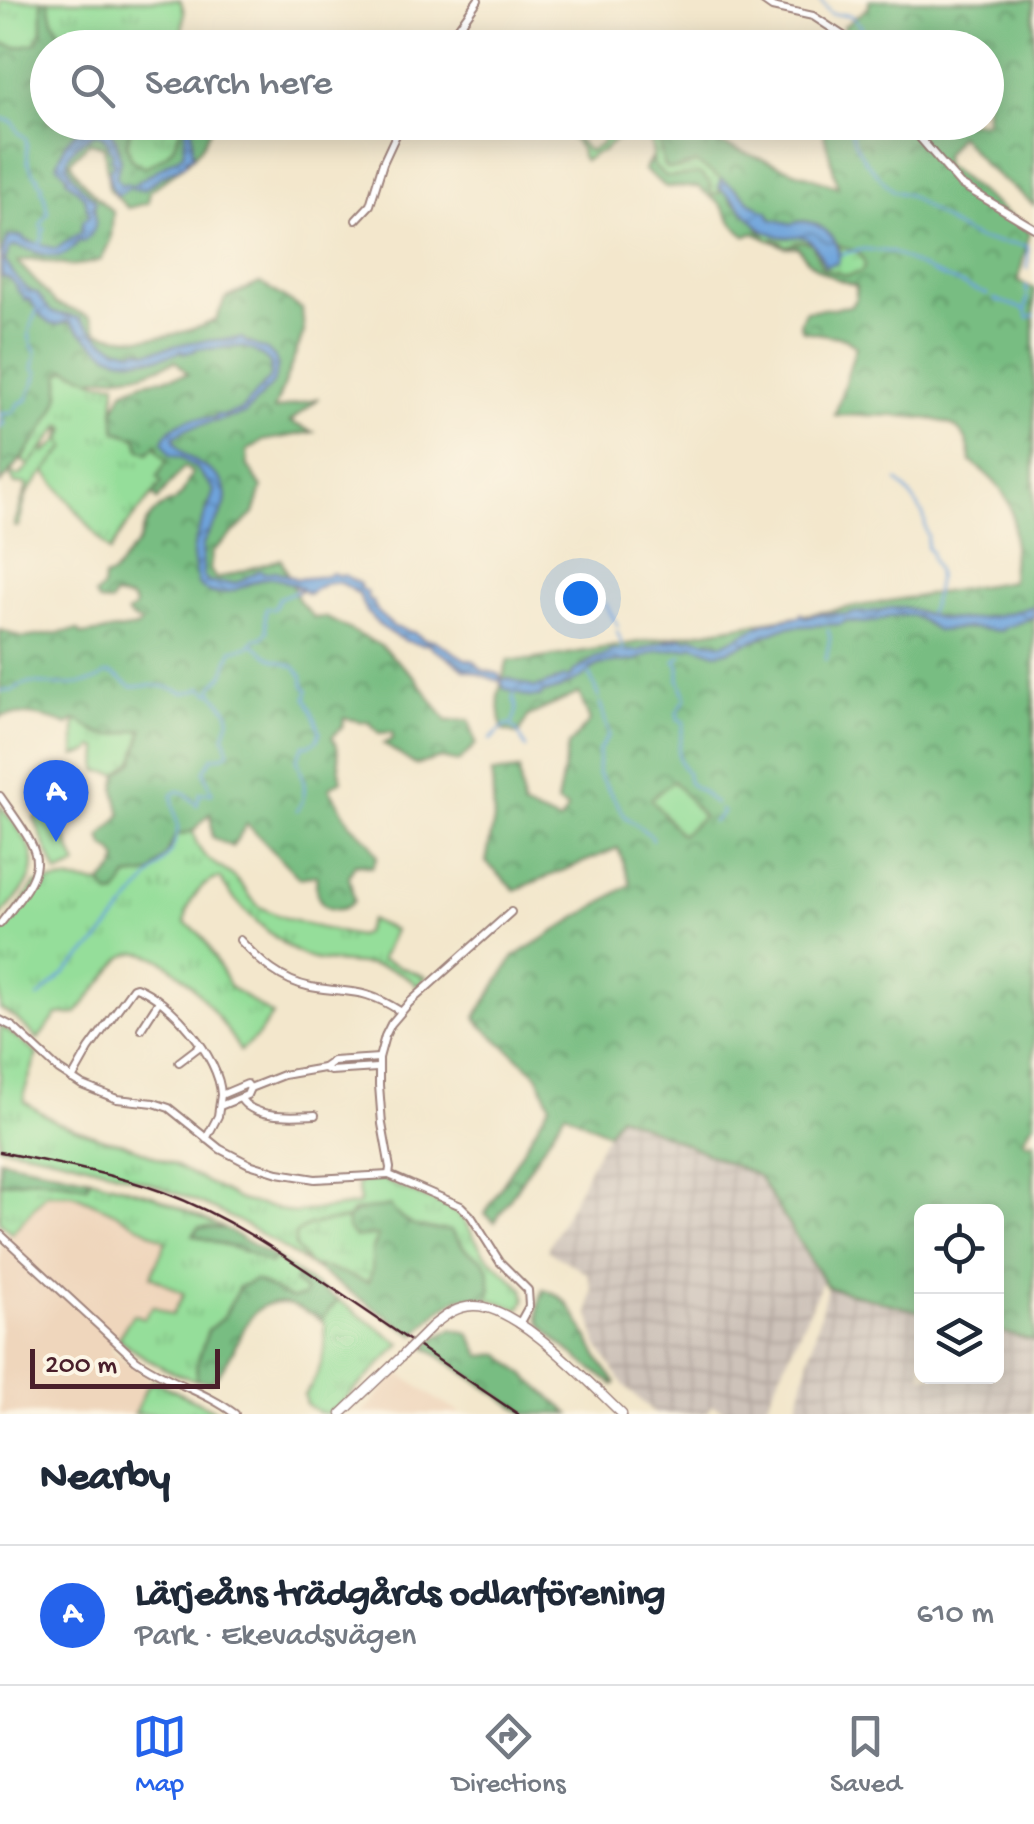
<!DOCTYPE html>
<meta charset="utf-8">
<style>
body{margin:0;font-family:"Gochi Hand",sans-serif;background:#f6f6f7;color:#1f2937}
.controls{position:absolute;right:30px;bottom:30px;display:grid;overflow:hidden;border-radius:15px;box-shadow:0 5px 25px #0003}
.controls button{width:90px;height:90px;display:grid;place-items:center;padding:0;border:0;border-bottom:2px solid #e0e1e3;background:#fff;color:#1f2937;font:50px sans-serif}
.scale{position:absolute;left:30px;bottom:25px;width:190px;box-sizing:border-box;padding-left:10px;border:5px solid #4a1f2b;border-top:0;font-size:28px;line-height:35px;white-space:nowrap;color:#4a1f2b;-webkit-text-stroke:8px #fcf5e5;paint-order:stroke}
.you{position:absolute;left:580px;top:598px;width:35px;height:35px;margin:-25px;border:8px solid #fff;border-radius:50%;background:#1a73e8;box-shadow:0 0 0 15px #1a73e833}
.badge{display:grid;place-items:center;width:65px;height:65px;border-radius:50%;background:#2563eb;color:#fff;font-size:32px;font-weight:700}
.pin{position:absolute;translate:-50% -82px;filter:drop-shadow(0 2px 5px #0008)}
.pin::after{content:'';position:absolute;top:52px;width:35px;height:30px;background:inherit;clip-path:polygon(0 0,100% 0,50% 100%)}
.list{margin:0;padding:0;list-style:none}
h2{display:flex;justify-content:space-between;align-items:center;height:130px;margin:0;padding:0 40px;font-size:42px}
h2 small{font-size:32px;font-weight:400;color:#747a83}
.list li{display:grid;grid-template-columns:65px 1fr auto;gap:30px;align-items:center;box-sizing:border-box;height:140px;padding:0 40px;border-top:2px solid #e0e1e3}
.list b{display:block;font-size:38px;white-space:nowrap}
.list p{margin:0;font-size:32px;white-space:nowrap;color:#747a83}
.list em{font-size:32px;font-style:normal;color:#747a83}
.icon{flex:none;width:55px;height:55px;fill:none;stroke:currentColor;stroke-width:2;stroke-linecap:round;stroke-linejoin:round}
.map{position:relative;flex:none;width:1034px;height:1414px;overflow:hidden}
.search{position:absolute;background:#fff;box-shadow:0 5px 25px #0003;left:30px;right:30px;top:30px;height:110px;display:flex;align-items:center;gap:25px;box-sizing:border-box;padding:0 35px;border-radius:55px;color:#747a83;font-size:38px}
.sheet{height:270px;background:#fff}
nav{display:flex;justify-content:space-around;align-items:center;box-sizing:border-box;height:140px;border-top:2px solid #e0e1e3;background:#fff;font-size:28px;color:#747a83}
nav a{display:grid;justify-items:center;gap:5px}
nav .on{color:#2563eb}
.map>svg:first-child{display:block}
.built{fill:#efd6bc}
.industrial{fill:url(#industrial-grid)}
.grass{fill:url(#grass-tufts);stroke:#707e62;stroke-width:2.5}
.forest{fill:url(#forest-crowns);stroke:#616e56;stroke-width:2.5;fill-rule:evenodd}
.wetland{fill:url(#wetland-marsh);stroke:#707e62;stroke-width:2.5}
.garden{fill:#95de9a;stroke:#707e62;stroke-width:2.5}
.water{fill:url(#water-waves);stroke:#5c6284;stroke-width:2.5}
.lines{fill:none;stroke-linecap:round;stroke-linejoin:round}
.stream{stroke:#6ea4dc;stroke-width:2.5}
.minor-casing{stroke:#9e837c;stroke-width:10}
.tertiary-casing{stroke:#9e837c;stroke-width:11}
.minor{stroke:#fff;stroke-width:6}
.tertiary{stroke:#fff;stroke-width:8}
.tram{stroke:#4a1f2b;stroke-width:2.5}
.tertiary-bridge-casing{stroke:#9e837c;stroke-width:11;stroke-linecap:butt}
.tertiary-bridge{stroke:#fff;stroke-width:8}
</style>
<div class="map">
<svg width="1034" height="1414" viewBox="0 0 1034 1414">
<defs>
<pattern id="industrial-grid" width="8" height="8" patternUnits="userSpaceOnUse" patternTransform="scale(2.5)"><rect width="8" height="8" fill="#cdc2b9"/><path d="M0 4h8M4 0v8" fill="none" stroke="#b2a69f"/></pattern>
<pattern id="grass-tufts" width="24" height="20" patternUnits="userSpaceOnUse" patternTransform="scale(2.5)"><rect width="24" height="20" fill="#95de9a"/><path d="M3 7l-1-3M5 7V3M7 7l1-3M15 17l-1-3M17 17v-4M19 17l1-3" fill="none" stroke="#82be85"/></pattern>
<pattern id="forest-crowns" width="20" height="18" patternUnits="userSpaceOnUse" patternTransform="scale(2.5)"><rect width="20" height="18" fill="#78bd82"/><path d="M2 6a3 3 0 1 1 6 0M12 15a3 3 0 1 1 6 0" fill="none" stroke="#64996b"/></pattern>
<pattern id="wetland-marsh" width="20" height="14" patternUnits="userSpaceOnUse" patternTransform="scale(2.5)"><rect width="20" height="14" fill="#95de9a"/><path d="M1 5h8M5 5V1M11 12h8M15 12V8" fill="none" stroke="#82be85"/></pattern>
<pattern id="water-waves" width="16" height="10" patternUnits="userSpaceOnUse" patternTransform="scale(2.5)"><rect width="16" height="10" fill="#6ea4dc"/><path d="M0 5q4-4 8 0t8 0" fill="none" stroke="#5c85b3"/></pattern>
</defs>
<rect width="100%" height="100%" fill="#fcf5e5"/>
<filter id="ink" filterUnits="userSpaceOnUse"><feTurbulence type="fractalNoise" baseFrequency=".01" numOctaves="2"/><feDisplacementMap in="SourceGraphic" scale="20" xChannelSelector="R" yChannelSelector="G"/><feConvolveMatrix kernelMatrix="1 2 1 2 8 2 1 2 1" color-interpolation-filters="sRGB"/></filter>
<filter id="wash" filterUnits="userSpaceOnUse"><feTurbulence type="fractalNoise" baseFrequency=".0048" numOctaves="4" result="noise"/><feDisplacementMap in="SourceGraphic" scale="40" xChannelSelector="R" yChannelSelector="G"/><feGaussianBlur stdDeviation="2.25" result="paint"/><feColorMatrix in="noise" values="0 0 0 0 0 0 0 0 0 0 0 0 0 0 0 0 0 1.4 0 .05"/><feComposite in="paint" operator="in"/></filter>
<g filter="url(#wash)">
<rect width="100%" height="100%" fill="#f3e7cc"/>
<g class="built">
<polygon points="46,1194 73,1194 112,1211 166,1241 152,1276 184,1293 172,1316 144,1318 133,1315 110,1350 154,1381 146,1388 134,1414 0,1414 0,1245"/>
<polygon points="398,1372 436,1399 462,1414 362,1414"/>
</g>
<g class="industrial">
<polygon points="619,1115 758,1176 823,1280 762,1414 733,1414 712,1405 706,1414 655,1414 624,1385 597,1345 589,1313 592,1289 588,1274 547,1250 607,1133"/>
<polygon points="827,1287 921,1312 922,1376 996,1376 997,1331 1034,1341 1032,1414 795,1414"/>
</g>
<g class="grass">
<polygon points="0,0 42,0 42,31 36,44 17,47 0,43"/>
<polygon points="48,0 180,0 184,11 181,47 65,47 63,37 53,20"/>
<path d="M153,123H182C176,148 169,156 145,167L131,160L127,144L129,130Z"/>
<polygon points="67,369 98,382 116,383 114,410 157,443 158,451 167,461 162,483 124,529 110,552 45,471 66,448 62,442 60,427 30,466 22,461 60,396 60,373"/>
<path d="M75,720C86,722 89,729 98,733C112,738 130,732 143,728L134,761L118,774L98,771L99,749L93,747L90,752L75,756Z"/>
<path d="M0,805C16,828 46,852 27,884C20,896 9,906 0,917Z"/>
<path d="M193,831C199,859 212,861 233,876C243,884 249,898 259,906C283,921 330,930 358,936L363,934L370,920L394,930L381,959L426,977L417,986C393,957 346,967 313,959C285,952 233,903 220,878C199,883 187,902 185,923L198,932L206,942L230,987L272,1015L258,1036L240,1051C224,1023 161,930 122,958L76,1014L57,1015L38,1039L13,1016L0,1009V934L35,884L67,880L101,884L110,895L116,894L128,877L167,854L175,836Z"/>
<path d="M0,1025L37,1054L24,1094L25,1102L56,1122L104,1139L123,1143L172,1164L240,1200L293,1213L356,1205L360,1202L357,1183L388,1178L387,1182L451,1209L463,1219L484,1253L523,1289L525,1300L519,1309L487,1298L491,1291L482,1260L466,1250L458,1239L430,1228L411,1227L397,1216L379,1210L354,1211L347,1219L309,1225L295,1235V1247L311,1266C287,1251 263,1234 238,1221C163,1183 83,1159 0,1146Z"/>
<path d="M39,1178L86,1186L90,1178L152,1195L225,1229L199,1227L194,1235L250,1253L270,1263L275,1258L302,1277H297L305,1290L304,1296L291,1300L239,1287L224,1317L208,1330L197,1364L196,1380C165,1372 142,1357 118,1338L133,1314L144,1318L153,1306L172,1315L184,1294L151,1276L166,1241L112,1211L73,1194H46L12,1233L0,1222V1183Z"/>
<path d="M338,1300L401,1344L331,1413H320L306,1404L304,1395C321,1376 328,1347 324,1322L321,1320Z"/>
<polygon points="154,1381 223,1414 134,1414 146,1388"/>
</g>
<g class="forest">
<path d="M42,0H48L53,20L63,37L65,47L48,48V122L153,123L130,130L127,144L131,160L145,167C169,156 176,148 182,123H212C204,155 176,172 150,191L148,203L128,208L109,190L104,147L90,142L70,161C78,181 97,197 113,212L111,239L101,260C87,264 74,267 59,264C43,261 34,257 18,262L56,304L91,317L98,332C137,344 179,337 216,320L225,299L260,283L302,309L304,332L274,410L319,398L290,422L313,432L262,441L247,451L248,466L262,488L254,514L212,552L210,570L216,579L281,559L299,601L314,618L325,617L381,646L415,677L447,721L469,720L476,744L459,762L441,758L415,765L384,744L393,739L392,732L379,733L370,723L344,718L343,726L332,737L337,746L341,780L329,788L351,825L370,842L377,857L372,867L355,864L349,876L354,901C342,913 324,913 317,894C315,888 317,882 316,875L299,878L247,824L232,847L212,837L211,813L193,831L175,836L167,854L151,874L128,877L117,894L110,895L101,884L115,869L118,860L113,852L104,846L101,837L121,815L115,790L118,774L134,761L143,729C129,731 112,739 98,733C89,729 86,723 75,720L68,725C46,716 25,712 1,716L0,719V630L23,638L78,630L82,635L138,627L141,623L131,618L127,613L134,609L135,604L131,599L114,596L111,603L99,602L95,595L103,588L104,578C119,573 118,567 127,556C130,551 135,548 138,543C142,537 141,535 144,528C149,515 161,505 174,502L182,494L192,473L184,467L157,500L153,494L162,483L157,477L167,461L158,451L157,444L148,453L140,449L137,438L116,431L114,410L123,391L144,382L188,374L176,361L143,373L92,379L67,369L60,374C60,381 61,390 59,398C51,424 18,464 0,484V43L17,47L36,43L42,31Z"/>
<path d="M869,0H1034V205L985,166L959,135L944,155L945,165L1030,232L1018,281L1034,289V1122L1023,1139L1028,1143L1034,1141V1341L997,1331L996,1212H922L921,1312L827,1287L758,1176L619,1115L607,1133L565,1112L495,1222L485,1214L550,1104L537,1074L480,1024L476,1017L514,957L631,884L618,848L515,890L486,862L494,820L492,773L519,770L523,807L560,822L568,809L557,803L568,746L590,721L579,693L528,716L519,735L502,730L498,695L508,660H530L1011,581C1014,524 1024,499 971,462C970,448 967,436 955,427C936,413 861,416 835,415L856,346L845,338L803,331L800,324L805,311L851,306L856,298V286C829,276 813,272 798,247H785L754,233L746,236L734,225L721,205L698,187H666L644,170C661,148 650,135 686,131L838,187L821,123L986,122V48L849,47L843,27L869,7ZM734,187L759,210L768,212L771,219L792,224C807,216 815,225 828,233L759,226L743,209L732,202L726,192L721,190Z"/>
<polygon points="0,1159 90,1178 87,1186 39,1178 0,1183"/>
<path d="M390,1206C408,1231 423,1227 451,1231L466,1250L483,1260L488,1268L491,1291L487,1298L461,1297L441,1309L415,1335L311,1266L326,1268L368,1282C373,1269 368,1255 376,1243L370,1235L356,1238L348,1230L347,1219C361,1204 374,1211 390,1206Z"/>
<polygon points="199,1227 225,1229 275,1258 270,1264 250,1253 193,1235"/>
<path d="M297,1277H302L338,1300L321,1320C238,1268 251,1348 210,1382L196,1380L197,1364L208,1330L224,1317L239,1287L255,1280L291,1299L304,1296L305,1290L294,1282Z"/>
<path d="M543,1289C571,1294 585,1334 597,1356C602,1366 610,1375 616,1383L614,1385C598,1374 547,1337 540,1321C536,1311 540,1299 543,1289Z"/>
<polygon points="452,1329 469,1333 481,1356 500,1354 570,1414 526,1414 426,1347 437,1337"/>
</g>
<g class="wetland">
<path d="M567,125H573V136L588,151L601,145L606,134C630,127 638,124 659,139L663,165L667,169H676L696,163L721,179L719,188L721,190L712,196C712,186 709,180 700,174L666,177L654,166L651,140C625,132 621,133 602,152L596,153L584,160L581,156L580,149L566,131Z"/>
<path d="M758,225C775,235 780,241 800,235L814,243L819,252L841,254L838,244C850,254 860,245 865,266L861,272L847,276L822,268L812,244L801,241L787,246L775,239L768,240L762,231L758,230Z"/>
<polygon points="63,425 66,429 62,441 66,447 27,493 19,524 17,527 14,526 27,486 25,484 15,484 11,476 13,473 18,476 22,474 47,443 44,453 58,442 63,429 60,427"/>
<polygon points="347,1219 348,1230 356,1238 370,1235 378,1236 372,1249 372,1272 368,1282 326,1268 311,1266 295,1247 295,1235 309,1225"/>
</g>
<g class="garden">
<polygon points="673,781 703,817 681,835 651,799"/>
<polygon points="54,810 77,866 57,874 34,818"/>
</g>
<g class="water">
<path d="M187,123H195L192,128L193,156L186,160V164L167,173L166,175H163L143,190L129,188L119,195L115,194C109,183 106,172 114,162L111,159L113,154C107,145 107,135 95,133C65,152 56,160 84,190C88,194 93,197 96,202L94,206C97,222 97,231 83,242L79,241C58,269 43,251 15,246L9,249L5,261C12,272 24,291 37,293L51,312L79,318L102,339L119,349L121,348L133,351L139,349L147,352L192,342L242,338L246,342L267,350L275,358L278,366L273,384L245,414L185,429L174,438C180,465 227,465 226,498C225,517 208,528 203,545C201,554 204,567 203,577L209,583H236L260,570L264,573L275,571L297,579L326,576L332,573L340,576L344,575L360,584V588L367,593L368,601H372L379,614L394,627L415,633L424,639L434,640L465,659L474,661L482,670L499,674L502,680L508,678L535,688L565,677L570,678L574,671C583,668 589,661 596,658C603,655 608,655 613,650L639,651L672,639L683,638L688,640L691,637L723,644L765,623L800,616L801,613L805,617C812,614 838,612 845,615C854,612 861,612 869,612C895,608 900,603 926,615L929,612V615C956,626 1004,615 1034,606V617L1002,629V631L968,628L937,631C929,626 918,617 910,615C896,613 883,620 870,622C863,624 853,622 846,621L841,624L786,627L727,651L716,653L693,645L688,648L657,651L636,660L598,665L581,678L561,688L542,694L540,697H528L505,689L500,681C489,679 477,672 464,669C454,659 439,654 428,644C404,648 363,619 360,596C340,578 330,578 308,594L302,590L297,592L300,588C292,586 283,580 277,578C254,573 223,609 198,585C197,575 193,563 193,553C194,535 209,511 214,490L198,470L184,460L183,458L170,455L163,441C172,420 192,417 214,418L216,415H225L241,410L268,380L271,374L270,363C241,335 229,353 197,348L194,351L185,353L181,351C168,359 127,362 113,356C101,351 79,331 69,321L57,325L51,324L41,316L29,299L25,300L22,294L19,293C15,285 12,276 2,277C0,259 1,250 9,237L21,236L28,241L56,249L81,232L82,222L89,215L85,198L66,179L68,176L57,165L66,142L76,132L84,131L87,127L98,125L104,126L112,131L113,137L116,139L120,160L116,177L122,185L127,183L131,186L183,154Z"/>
<path d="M721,179C739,188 750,206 768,212L771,219L792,224C814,213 845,240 838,263L825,266C803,214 795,252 761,228C746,217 734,196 719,188Z"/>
</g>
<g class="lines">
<g class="stream">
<polyline points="820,0 831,14 850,15 862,27 857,39"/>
<polyline points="852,48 852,46"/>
<polyline points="0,118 13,122 19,133 26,138 28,162 34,175 39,177 38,180 43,186 41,190 44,193 48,214 45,216"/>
<polyline points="848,122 854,142 865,161 893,191 908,195 956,228 980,240 1028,246 1028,269"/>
<polyline points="38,246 43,238 42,232 45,229 40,226 44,219"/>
<polyline points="841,254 864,249 891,252 931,272 988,295"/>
<polyline points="1026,286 1027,293"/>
<polyline points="994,299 1026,310 1028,318 1034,315"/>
<polyline points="1026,310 1027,297"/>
<path d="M0,427L4,423L0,414L13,413L18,404L27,400L38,372L33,369L36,353C25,335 29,329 37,310"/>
<path d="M897,481C905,488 924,511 925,521C925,526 925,531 928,536L927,548L931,552C931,558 934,563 936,568C940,580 933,603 928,613"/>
<polyline points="605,603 618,626"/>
<polyline points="617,631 623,647 623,653"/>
<path d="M253,644L273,659L295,667L302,676L304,686L308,690L306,698C312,709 315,719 320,731L317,740L308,746L304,745L297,759C303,776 310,794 297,810"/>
<path d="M682,655L675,661L679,665V679L686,698L677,712L678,719L684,722C680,749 672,754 687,773C687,786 692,785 701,791C705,794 710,800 715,804"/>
<polyline points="826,660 830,638 828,630"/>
<polyline points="589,673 599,698"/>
<path d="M0,691H13C25,678 42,685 58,685C69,685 87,685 98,679C105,676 103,672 112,674C119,676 126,684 132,687C150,684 168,685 184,693L198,690L201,687L210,693L213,692"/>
<polyline points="600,702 609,735 599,750 598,774 626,817 651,836 653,840"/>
<polyline points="512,727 517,731 526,748"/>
<path d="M490,740L505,726L512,725C516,711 519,713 513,697L515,693"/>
<polyline points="713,822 723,812 720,810"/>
<path d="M38,998L96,944L170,853C184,823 175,825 172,795L178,791L185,793L197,805L200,793H212L204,771L213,757L222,756L229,752L224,736L229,720V712L212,691V687L223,675L232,650L250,646L255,639L262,638L267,631L265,620L266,608L274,609L279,598L296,591"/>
</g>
</g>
</g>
<g filter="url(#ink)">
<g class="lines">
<g class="minor-casing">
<g id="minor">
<polyline points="762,0 772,7 813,16 862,48"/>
<polyline points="444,48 478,0"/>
<polyline points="906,122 960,184 1034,228"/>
<polyline points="356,220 370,205 383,163 402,122"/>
<path d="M0,796C45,861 51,860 0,924"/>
<polyline points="511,912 409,1003 391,1024 385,1036 379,1058 379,1085 382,1124 390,1168 389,1175 461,1206 471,1216 500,1262 528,1290 529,1306 519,1324"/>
<path d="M240,940C260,962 281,981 311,987C351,994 362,987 400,1011"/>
<polyline points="0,1020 13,1027 59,1070 82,1085 117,1099 154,1103 169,1108 220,1149 249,1164 278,1173 315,1179 389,1175"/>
<polyline points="141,1029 159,1001"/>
<polyline points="179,1062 200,1046"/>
<polyline points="377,1068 330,1071 323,1068 333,1061 379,1058"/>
<path d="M72,1079L89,1049L133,988L136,987C170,1000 220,1057 221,1095"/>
<path d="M241,1099C254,1119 292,1116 315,1115"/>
<polyline points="220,1106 247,1095 250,1088"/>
<polyline points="206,1139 218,1116 221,1095 247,1084 250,1088 283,1075 323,1068"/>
<path d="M0,1234L136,1360C167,1382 205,1391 235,1414"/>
</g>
</g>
<g class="tertiary-casing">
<g id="tertiary">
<path d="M432,1326C445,1316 455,1307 473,1306C517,1304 591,1385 622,1414"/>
<polyline points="341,1414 400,1358"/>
</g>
</g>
<use href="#minor" class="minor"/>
<use href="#tertiary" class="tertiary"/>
<path class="tram" d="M0,1152C55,1163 110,1173 163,1192C228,1216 284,1255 341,1294C400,1334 459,1374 518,1414"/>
<g class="tertiary-bridge-casing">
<polyline id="tertiary-bridge" points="400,1358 432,1326"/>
</g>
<use href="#tertiary-bridge" class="tertiary-bridge"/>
</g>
</g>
</svg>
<div class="controls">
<button><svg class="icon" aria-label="locate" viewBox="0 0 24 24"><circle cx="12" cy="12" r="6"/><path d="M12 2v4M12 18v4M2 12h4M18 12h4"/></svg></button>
<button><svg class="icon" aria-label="layers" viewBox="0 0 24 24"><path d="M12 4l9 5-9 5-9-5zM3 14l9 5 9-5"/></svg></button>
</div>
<div class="scale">200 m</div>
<div class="you"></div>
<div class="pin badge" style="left:56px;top:842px">A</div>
<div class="search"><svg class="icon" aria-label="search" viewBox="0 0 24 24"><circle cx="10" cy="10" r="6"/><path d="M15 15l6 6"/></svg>Search here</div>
</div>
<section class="sheet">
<h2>Nearby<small></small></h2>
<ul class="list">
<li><span class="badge">A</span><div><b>Lärjeåns trädgårds odlarförening</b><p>Park · Ekevadsvägen</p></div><em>610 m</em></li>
</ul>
</section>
<nav>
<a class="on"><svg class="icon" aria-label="map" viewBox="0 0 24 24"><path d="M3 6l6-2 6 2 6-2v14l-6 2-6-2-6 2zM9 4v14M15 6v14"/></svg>Map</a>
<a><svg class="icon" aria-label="directions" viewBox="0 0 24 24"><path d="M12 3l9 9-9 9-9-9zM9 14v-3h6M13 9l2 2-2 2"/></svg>Directions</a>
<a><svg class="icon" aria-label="saved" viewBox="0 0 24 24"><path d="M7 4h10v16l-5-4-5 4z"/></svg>Saved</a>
</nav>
